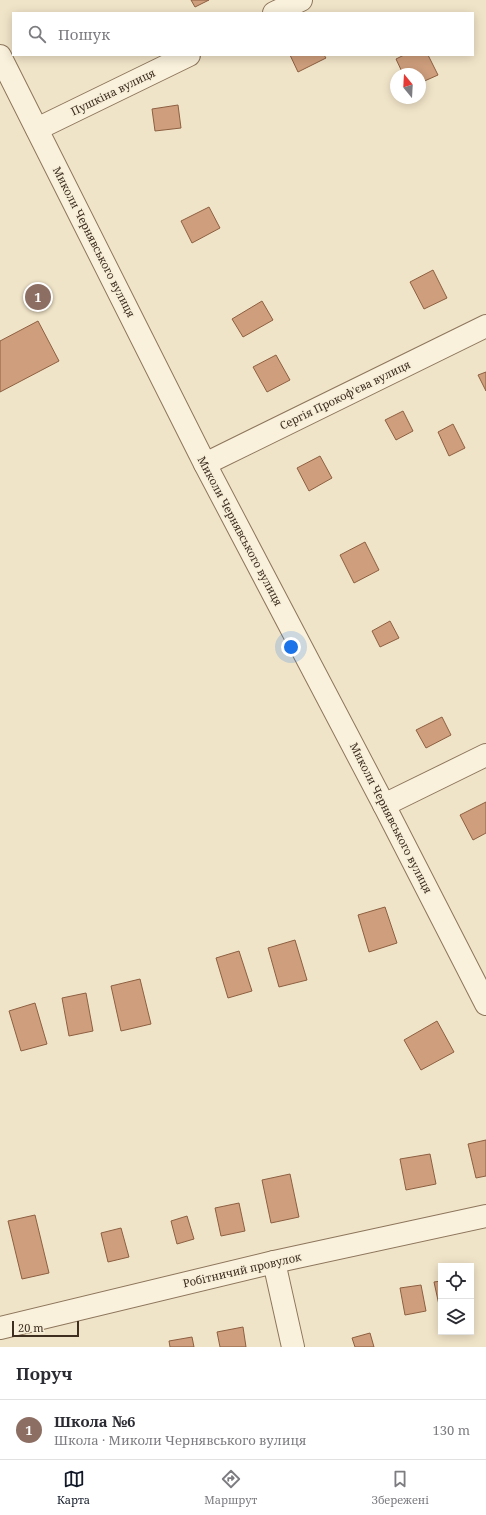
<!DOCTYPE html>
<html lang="uk">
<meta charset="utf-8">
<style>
body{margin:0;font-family:"Noto Serif",serif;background:#f2f2f3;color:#2b2b33}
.controls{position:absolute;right:12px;bottom:12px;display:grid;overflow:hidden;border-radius:0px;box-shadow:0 2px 10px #0003}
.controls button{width:36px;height:36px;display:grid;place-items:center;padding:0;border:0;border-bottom:1px solid #e1e1e2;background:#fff;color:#2b2b33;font:20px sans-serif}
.compass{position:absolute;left:390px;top:68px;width:36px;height:36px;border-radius:50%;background:#fff;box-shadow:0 2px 10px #0003;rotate:342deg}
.scale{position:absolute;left:12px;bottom:10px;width:67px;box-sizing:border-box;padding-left:4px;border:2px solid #3d2e20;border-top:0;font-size:11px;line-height:14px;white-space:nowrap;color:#3d2e20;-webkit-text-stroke:3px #f7eed8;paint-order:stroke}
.you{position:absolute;left:291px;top:647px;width:14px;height:14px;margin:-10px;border:3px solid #fff;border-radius:50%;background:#1a73e8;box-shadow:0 0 0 6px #1a73e833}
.badge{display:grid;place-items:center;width:26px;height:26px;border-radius:50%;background:#111827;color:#fff;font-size:13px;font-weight:700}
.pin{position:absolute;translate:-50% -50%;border:2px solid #fff;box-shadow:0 1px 4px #0006}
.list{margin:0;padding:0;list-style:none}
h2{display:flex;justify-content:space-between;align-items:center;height:52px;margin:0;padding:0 16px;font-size:17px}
h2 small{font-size:13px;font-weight:400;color:#7c7c81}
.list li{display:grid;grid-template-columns:26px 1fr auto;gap:12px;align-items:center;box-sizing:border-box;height:60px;padding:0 16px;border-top:1px solid #e1e1e2}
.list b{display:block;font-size:15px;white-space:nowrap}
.list p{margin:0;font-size:13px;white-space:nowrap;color:#7c7c81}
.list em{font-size:13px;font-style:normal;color:#7c7c81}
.icon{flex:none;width:22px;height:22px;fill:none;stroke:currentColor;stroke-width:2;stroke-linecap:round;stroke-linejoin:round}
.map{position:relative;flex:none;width:486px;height:1347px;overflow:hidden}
.search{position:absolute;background:#fff;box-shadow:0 2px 10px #0003;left:12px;right:12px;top:12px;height:44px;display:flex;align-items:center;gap:10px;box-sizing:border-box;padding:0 14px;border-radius:0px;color:#7c7c81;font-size:15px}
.sheet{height:112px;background:#fff}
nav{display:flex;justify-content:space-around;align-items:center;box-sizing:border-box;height:56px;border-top:1px solid #e1e1e2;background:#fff;font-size:11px;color:#7c7c81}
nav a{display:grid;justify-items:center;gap:2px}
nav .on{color:#111827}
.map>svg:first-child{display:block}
.building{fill:#cf9f7d;stroke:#8d5f41}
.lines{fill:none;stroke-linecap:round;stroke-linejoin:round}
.minor-casing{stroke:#8d765c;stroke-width:24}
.minor{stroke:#faf1dc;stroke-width:22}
.labels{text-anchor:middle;stroke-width:3;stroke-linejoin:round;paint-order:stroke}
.street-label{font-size:11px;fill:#3d2e20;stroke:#f7eed8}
</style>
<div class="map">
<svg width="486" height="1347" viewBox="0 0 486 1347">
<rect width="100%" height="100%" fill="#f0e4c8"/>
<g class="building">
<polygon points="191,0 209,0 195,7"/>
<polygon points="290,55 324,55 326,58 298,72"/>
<polygon points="404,55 428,55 438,75 420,83 420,74 403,74 396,59"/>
<polygon points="178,105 181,128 155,131 152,109"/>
<polygon points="209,207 220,228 192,243 181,221"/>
<polygon points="433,270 447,298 424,309 410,282"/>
<polygon points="262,301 273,320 243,337 232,319"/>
<polygon points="38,321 59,361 0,392 0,341"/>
<polygon points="276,355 290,380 267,392 253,367"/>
<polygon points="486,372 486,391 478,375"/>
<polygon points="403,411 413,431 396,440 385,420"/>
<polygon points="453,424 465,448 449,456 438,432"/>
<polygon points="320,456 332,478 309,491 297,468"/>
<polygon points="365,542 379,570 354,583 340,555"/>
<polygon points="390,621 399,638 380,647 372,631"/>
<polygon points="442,717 451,735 426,748 416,730"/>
<polygon points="486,802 486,833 473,840 460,815"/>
<polygon points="385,907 397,943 369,952 358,915"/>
<polygon points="295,940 307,980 279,987 268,948"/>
<polygon points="239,951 252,991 228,998 216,958"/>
<polygon points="140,979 151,1024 121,1031 111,986"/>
<polygon points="86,993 93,1031 69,1036 62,998"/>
<polygon points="35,1003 47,1044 21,1051 9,1011"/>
<polygon points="437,1021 454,1052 421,1070 404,1040"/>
<polygon points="486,1140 486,1176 476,1178 468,1144"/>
<polygon points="430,1154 436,1184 406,1190 400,1159"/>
<polygon points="290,1174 299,1217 271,1223 262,1180"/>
<polygon points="239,1203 245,1231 221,1236 215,1208"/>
<polygon points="35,1215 49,1273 22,1279 8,1221"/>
<polygon points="187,1216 194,1239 177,1244 171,1221"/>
<polygon points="121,1228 129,1257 108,1262 101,1233"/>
<polygon points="441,1281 441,1305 439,1305 434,1282"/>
<polygon points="421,1285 426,1311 405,1315 400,1288"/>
<polygon points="243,1327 246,1347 220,1347 217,1332"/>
<polygon points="370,1333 374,1347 355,1347 352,1338"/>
<polygon points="192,1337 194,1347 170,1347 169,1341"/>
</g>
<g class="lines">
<g class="minor-casing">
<g id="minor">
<polyline points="274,13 301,0"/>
<polyline points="0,56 205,464 384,805 486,1004"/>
<polyline points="37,129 189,55"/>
<polyline points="205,464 486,326"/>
<polyline points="384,805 486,755"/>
<polyline points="274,1262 293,1347"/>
<polyline points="0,1328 274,1262 486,1216"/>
</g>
</g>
<use href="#minor" class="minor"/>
</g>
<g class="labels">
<g class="street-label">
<text transform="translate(113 92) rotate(-26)" y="4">Пушкіна вулиця</text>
<text transform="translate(94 242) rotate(63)" y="4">Миколи Чернявського вулиця</text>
<text transform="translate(345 395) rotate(-26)" y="4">Сергія Прокоф'єва вулиця</text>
<text transform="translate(240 531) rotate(62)" y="4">Миколи Чернявського вулиця</text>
<text transform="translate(391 818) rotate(63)" y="4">Миколи Чернявського вулиця</text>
<text transform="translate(242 1270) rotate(-13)" y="4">Робітничий провулок</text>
</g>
</g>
</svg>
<div class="controls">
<button><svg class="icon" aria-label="locate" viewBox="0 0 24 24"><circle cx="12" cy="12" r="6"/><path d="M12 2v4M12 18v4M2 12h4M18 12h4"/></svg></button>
<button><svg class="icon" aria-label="layers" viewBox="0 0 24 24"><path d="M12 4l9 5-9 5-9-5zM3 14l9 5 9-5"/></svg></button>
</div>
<svg class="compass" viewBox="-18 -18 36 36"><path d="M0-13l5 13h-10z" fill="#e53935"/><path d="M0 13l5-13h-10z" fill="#7c7c81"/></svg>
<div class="scale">20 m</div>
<div class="you"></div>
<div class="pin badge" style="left:38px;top:297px;background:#8d6e63">1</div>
<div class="search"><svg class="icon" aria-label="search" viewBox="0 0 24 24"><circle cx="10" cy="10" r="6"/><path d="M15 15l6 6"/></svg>Пошук</div>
</div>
<section class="sheet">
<h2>Поруч<small></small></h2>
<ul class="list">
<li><span class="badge" style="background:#8d6e63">1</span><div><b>Школа №6</b><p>Школа · Миколи Чернявського вулиця</p></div><em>130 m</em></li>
</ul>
</section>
<nav>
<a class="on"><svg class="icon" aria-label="map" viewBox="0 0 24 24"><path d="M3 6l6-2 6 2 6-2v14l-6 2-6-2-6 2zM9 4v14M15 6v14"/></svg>Карта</a>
<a><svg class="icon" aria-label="directions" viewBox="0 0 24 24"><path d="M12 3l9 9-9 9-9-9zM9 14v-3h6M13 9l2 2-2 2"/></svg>Маршрут</a>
<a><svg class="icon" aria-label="saved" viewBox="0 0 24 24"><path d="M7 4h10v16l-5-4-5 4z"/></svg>Збережені</a>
</nav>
